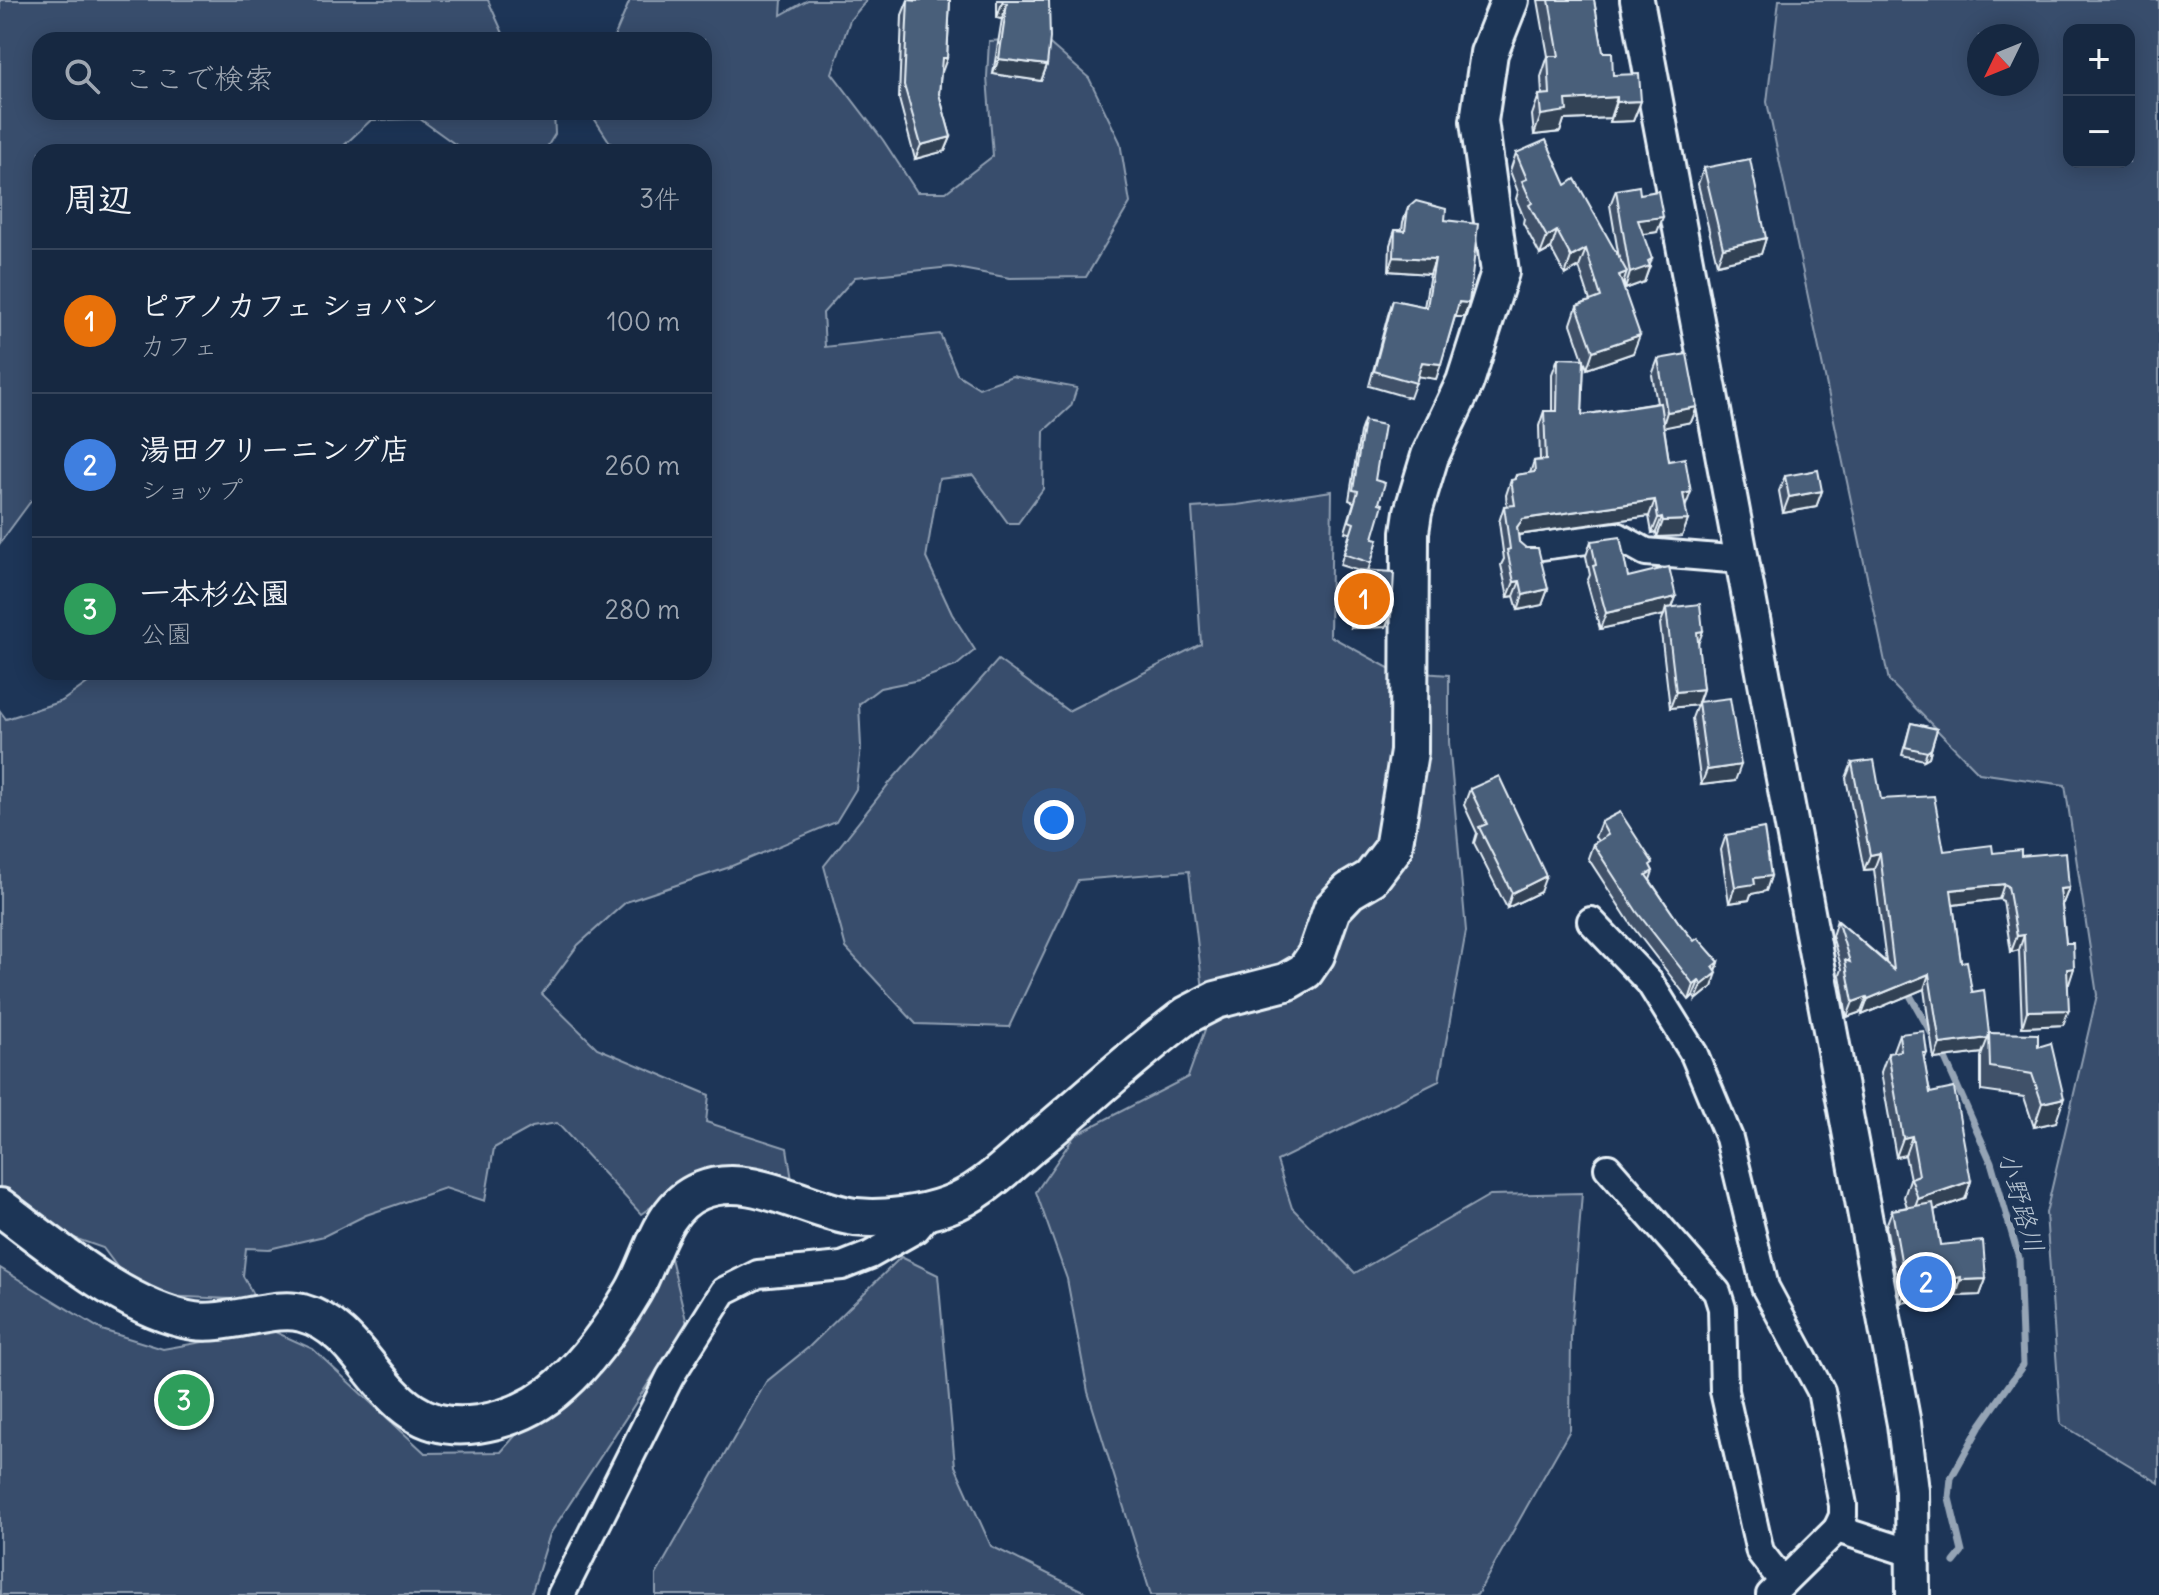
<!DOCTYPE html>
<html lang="ja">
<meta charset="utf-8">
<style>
body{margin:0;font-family:Delius,"Klee One",sans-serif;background:#23344c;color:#f1f3f6}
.controls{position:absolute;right:24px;top:24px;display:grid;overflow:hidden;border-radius:16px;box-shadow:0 4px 20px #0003}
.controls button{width:72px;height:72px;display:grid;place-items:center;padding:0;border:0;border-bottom:2px solid #35445a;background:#162841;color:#f1f3f6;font:40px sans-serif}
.compass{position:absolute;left:1967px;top:24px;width:72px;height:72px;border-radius:50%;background:#162841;box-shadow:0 4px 20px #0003;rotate:227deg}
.you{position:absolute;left:1054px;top:820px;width:28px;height:28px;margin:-20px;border:6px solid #fff;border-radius:50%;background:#1a73e8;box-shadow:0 0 0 12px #1a73e833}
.badge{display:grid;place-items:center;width:52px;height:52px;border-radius:50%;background:#8c9099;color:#fff;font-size:26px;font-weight:700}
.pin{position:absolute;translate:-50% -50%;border:4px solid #fff;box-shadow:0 2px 8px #0006}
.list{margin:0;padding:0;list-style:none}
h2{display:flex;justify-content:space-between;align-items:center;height:104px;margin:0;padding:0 32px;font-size:34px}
h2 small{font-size:26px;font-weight:400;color:#9ea6b1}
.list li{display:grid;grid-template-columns:52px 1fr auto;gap:24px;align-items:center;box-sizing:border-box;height:144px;padding:0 32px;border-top:2px solid #35445a}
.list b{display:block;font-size:30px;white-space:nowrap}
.list p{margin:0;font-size:26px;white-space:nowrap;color:#9ea6b1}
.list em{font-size:26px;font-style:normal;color:#9ea6b1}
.icon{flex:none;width:44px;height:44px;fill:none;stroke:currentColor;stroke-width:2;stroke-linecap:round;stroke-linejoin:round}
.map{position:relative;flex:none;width:2159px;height:1595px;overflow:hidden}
.search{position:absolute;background:#162841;box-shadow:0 4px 20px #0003;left:32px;top:32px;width:680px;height:88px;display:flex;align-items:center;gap:20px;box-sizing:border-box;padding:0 28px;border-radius:24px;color:#9ea6b1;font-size:30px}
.panel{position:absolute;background:#162841;box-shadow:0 4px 20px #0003;left:32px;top:144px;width:680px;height:536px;border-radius:24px}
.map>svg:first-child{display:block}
.green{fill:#374d6c;stroke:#909fb2;stroke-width:2;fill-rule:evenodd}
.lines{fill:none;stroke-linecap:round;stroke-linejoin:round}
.stream{stroke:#95a4b5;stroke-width:7}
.minor-casing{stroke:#e8f1f8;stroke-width:32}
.tertiary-casing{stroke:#e8f1f8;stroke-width:38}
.secondary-casing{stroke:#e8f1f8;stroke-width:42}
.minor{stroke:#1d3557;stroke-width:26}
.tertiary{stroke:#1d3557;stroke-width:32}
.secondary{stroke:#1d3557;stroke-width:36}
.wall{fill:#3f5169;stroke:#e8f1f8;stroke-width:2}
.shaded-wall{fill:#334255;stroke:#e8f1f8;stroke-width:2}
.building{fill:#495e7a;stroke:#e8f1f8;stroke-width:2}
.labels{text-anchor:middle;stroke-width:8;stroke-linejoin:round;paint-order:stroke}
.water-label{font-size:26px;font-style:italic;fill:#b7c4d1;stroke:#1d3557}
</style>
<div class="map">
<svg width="2159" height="1595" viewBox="0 0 2159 1595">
<rect width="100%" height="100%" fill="#1d3557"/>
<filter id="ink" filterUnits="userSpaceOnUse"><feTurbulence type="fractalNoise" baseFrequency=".0125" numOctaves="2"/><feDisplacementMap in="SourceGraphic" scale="16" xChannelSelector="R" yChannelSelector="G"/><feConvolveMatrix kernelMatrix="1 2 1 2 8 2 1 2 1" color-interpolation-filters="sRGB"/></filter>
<g filter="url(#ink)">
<g class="green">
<polygon points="0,0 488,0 506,40 40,40 40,112 554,112 555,134 544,152 466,152 420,119 371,120 337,152 40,152 40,496 31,501 0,543"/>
<polygon points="630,0 782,0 781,15 808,0 867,0 850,20 832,73 883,140 917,192 946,192 993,156 987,77 989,41 1043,38 1089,78 1120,142 1130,203 1086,277 1010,278 951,267 855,277 823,313 825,347 940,334 957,374 979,388 1012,376 1077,388 1071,406 1044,431 1043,489 1018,523 1008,523 973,475 939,479 926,558 952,614 975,650 956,666 919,680 880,688 859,704 861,747 856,789 836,822 727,868 626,902 578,945 542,994 597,1048 709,1095 706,1122 787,1148 792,1180 707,1168 641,1214 557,1123 532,1127 494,1148 485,1201 445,1188 366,1215 324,1236 269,1249 246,1248 243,1276 256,1300 138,1295 103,1248 40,1226 0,1201 0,711 6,719 62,701 103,672 704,672 704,152 622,152 609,141 590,112 704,112 704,40 613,40"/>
<path d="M1779,0H2159V1483L2061,1424L2046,1213L2097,995L2065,785L1979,773L1889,681L1767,102ZM2069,30H2129V162H2069ZM1979,36H2027V84H1979Z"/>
<polygon points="1332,491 1330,636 1394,671 1449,675 1449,742 1466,931 1439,1081 1277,1161 1292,1208 1355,1273 1490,1195 1582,1193 1571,1335 1570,1430 1477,1595 1151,1595 1088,1392 1067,1279 1036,1192 1075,1135 1188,1077 1207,1024 1189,871 1078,880 1009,1027 916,1024 846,948 824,866 891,781 998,660 1068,711 1201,644 1192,508 1237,505"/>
<polygon points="901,1257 938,1275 955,1466 991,1546 1091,1595 656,1595 656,1575 766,1382 809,1347"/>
<polygon points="671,1258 687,1324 550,1534 531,1595 0,1595 0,1268 102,1330 163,1349 271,1330 313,1349 425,1453 501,1452"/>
</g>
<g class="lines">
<g class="stream">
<polyline points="1907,990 1934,1038"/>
<polyline points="1942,1052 1991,1162 2019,1258 2023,1365 1979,1428 1951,1478 1949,1498 1962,1552 1954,1562"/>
</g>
<g class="minor-casing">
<g id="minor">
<polyline points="1526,548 1617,536 1646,552 1742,560"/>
<polyline points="1591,921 1650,983 1694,1054 1729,1138 1765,1287 1821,1391 1843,1505 1843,1516 1837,1529"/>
<polyline points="1608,1168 1717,1292 1722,1308 1724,1391 1760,1552 1783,1582"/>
<polyline points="561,1595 670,1377 724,1291 758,1274 842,1266 870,1255 916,1229 933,1209"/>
<polyline points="1770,1595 1837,1529 1914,1554"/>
</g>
</g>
<g class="tertiary-casing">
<polyline id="tertiary" points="1637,0 1904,1424 1912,1491 1913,1595"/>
</g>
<g class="secondary-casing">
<path id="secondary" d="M0,1207C53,1246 128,1311 194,1321C227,1326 275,1305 302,1313C375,1332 380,1439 478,1424C510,1419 539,1406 562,1384C590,1359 614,1324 633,1292C653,1258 660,1207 700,1191C750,1170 804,1210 855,1217C883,1220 921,1215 948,1205C979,1194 1006,1167 1031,1146C1083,1103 1133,1055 1187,1015L1216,1000L1286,982L1305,971L1316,955L1332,909L1349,891L1371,878L1393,849L1409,752L1410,532L1413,512L1430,456L1465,382L1500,272L1479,121L1489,53L1510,0"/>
</g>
<use href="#minor" class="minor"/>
<use href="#tertiary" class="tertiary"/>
<use href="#secondary" class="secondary"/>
</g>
<g class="wall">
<polygon points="908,0 950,0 947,58 941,72 939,94 951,137 945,151 915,159 899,99 902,15"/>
<polygon points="997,0 1049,0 1047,65 1041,81 993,74 1002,19 997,18"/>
<polygon points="1538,0 1594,0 1603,52 1613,75 1641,101 1633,121 1610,122 1610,118 1564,120 1560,132 1534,135 1532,115 1539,95 1542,95 1541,77 1548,56"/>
<polygon points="1516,153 1566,185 1619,258 1610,205 1616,190 1640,194 1657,232 1643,234 1650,266 1644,282 1625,289 1624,283 1622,286 1633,353 1587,369 1584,360 1582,415 1657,403 1652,375 1658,359 1697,407 1691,422 1664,427 1669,461 1685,508 1688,520 1682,536 1657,537 1656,532 1652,533 1649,516 1518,535 1519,542 1548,589 1542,605 1518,610 1514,596 1508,597 1501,565 1504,559 1499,522 1504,506 1507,506 1506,495 1511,480 1514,480 1516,475 1530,473 1534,461 1540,460 1539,426 1544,411 1552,411 1552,374 1558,358 1583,359 1571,324 1577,306 1590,301 1579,267 1565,275 1551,249 1540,255 1523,223 1524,218 1516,199 1518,192 1510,171"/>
<polygon points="1704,168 1766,238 1761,254 1717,264 1698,184"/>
<polygon points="1408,208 1445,220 1469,303 1464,317 1455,317 1436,379 1418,376 1410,398 1369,386 1388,315 1393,300 1424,307 1430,274 1389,271 1390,245 1395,230 1402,230 1403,222"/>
<polygon points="1364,421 1379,503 1373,538 1378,539 1368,571 1392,611 1386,627 1351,628 1353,586 1359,571 1340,565 1350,533 1345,532 1354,502 1349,500 1360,432"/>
<polygon points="1785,476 1822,491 1816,507 1783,513 1779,491"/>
<polygon points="1591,541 1628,577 1676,597 1672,607 1698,644 1703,689 1699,702 1735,781 1701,785 1692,718 1697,705 1670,708 1660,624 1664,615 1600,629 1587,582 1590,575 1586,556"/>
<polygon points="1911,723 1937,729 1929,757 1924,760 1902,755"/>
<polygon points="1852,763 1881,799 1944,851 1993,853 2021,856 2069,888 2063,903 2062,904 2066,943 2074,968 2068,984 2063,1025 2022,1027 2019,950 2011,952 2003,901 1999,899 1953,905 1961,962 1989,1034 2038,1047 2056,1122 2034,1127 2024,1097 1981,1091 1981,1057 1982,1053 1934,1059 1924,989 1862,1015 1861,1012 1847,1017 1840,975 1842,969 1832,936 1837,920 1886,962 1874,869 1864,870 1846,778"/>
<polygon points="1470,789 1540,892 1507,908 1474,843 1477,833 1464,805"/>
<polygon points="1601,822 1651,868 1653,871 1650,880 1679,923 1694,941 1719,962 1712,987 1696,1000 1693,996 1689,1000 1632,926 1588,858 1593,844 1598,841 1595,837"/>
<polygon points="1726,835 1771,876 1766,891 1751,894 1749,900 1729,903 1721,850"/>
<polygon points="1899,1034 1927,1053 1924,1061 1930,1093 1971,1181 1965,1199 1934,1210 1940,1245 1986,1279 1980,1295 1956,1296 1955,1293 1901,1303 1886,1226 1892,1210 1907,1207 1904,1197 1910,1179 1905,1155 1896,1157 1881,1072 1888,1053 1892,1053"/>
</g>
<g class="shaded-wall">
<polygon points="1002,3 1007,3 1002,19 997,18"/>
<polygon points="942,58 947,58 942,72 937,72"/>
<polygon points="999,59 1047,65 1041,81 993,74"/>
<polygon points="1617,97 1610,118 1564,120 1560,132 1534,135 1541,115 1566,100"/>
<polygon points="1641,101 1633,121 1610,122 1617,102"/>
<polygon points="951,137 945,151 915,159 921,145"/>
<polygon points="1663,217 1657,232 1632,236 1638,220"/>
<polygon points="1557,231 1551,249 1540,255 1547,237"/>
<polygon points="1766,238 1761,254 1717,264 1723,248"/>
<polygon points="1586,249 1579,267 1565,275 1571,257"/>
<polygon points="1394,257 1435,259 1430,274 1389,271"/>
<polygon points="1652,259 1644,282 1625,289 1630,273 1648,261"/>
<polygon points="1627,272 1621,290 1619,275"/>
<polygon points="1459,302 1469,303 1464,317 1454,317"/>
<polygon points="1640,335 1633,353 1587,369 1593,351"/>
<polygon points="1422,362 1441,364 1436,379 1416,376"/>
<polygon points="1697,407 1691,422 1662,428 1667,412"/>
<polygon points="1822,491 1816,507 1783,513 1789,497"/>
<polygon points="1691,492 1685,508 1683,494"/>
<polygon points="1655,500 1649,516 1517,535 1517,527 1523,519"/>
<polygon points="1662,517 1656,532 1652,533 1658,518"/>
<polygon points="1688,520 1682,536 1657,537 1663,521"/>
<polygon points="1520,581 1514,596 1508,597 1514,582"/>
<polygon points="1548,589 1542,605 1518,610 1523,595"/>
<polygon points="1676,597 1670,613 1666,608 1664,615 1600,629 1606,613"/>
<polygon points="1392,611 1386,627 1351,628 1357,613"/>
<polygon points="1703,631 1697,647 1697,632"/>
<polygon points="1703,689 1697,705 1670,708 1676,692"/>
<polygon points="1931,749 1929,757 1924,760 1927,752"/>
<polygon points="1741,765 1735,781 1701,785 1707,770"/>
<polygon points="1880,853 1874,869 1864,870 1870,855"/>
<polygon points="1546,876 1540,892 1507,908 1512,893"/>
<polygon points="1771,876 1766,891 1751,894 1749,900 1729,903 1735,887 1754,878"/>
<polygon points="2004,884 1999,899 1945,906 1951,890"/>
<polygon points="2069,888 2063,903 2055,904 2060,889"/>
<polygon points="2024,935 2019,950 2011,952 2017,936"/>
<polygon points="1719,962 1714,976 1717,973 1712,987 1696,1000 1702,985 1713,967"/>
<polygon points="2074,968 2069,984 2062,984 2067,969"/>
<polygon points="1929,974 1924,989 1862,1015 1868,999"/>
<polygon points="1699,981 1693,996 1689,1000 1694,985"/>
<polygon points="1867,997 1861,1012 1847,1017 1853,1002"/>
<polygon points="2069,1010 2063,1025 2022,1027 2027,1011"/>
<polygon points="1988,1038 1982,1053 1934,1059 1940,1044"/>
<polygon points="2064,1098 2056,1122 2034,1127 2042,1103"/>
<polygon points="1912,1136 1905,1155 1896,1157 1903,1138"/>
<polygon points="1971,1181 1965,1199 1911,1218 1918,1199"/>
<polygon points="1961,1277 1955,1293 1901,1303 1906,1288"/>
<polygon points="1986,1279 1980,1295 1956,1296 1961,1280"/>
</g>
<g class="building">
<polygon points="908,0 917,1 917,0 950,0 947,58 942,58 939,94 951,137 921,145 904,85"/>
<polygon points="1003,0 1049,0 1050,38 1047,65 999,59 1007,3 1002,3"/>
<polygon points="1549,0 1594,0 1603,52 1612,52 1613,75 1639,74 1641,101 1617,102 1617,97 1566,100 1567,111 1541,115 1539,95 1550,94 1548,56 1559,56"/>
<polygon points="1546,140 1566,185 1575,179 1627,272 1619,275 1640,335 1593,351 1577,306 1601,297 1586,249 1571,257 1557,231 1547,237 1529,205 1532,203 1522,181 1527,179 1516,153"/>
<polygon points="1750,159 1766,238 1723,248 1704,168"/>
<polygon points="1639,186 1640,194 1658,191 1663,217 1638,220 1652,259 1648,261 1650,266 1630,273 1616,190"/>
<polygon points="1416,201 1446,209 1445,220 1478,224 1469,303 1459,302 1441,364 1422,362 1416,383 1374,371 1393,300 1427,307 1435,259 1394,257 1395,230 1405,231 1408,208"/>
<polygon points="1687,354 1697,407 1667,412 1658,359"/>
<polygon points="1558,358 1584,359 1582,415 1660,403 1669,461 1685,458 1691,492 1683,494 1688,520 1663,521 1662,517 1658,518 1655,500 1523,519 1517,527 1519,542 1526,548 1538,548 1548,589 1523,595 1520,581 1514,582 1507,550 1510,549 1504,506 1515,505 1511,480 1516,479 1516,475 1535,472 1534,461 1546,460 1544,411 1557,411"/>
<polygon points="1364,421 1384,425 1375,480 1385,483 1379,503 1383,504 1373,538 1378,539 1371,563 1344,554 1354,523 1349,521 1358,491 1353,490"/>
<polygon points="1818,470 1822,491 1789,497 1785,476"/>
<polygon points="1620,537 1628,577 1669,567 1676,597 1606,613 1593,566 1596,565 1591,541"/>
<polygon points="1359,570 1394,572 1392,611 1357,613"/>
<polygon points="1700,604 1703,631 1697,632 1703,689 1676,692 1666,608"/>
<polygon points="1730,698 1741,765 1707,770 1698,702"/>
<polygon points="1911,723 1937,729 1931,749 1927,752 1905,747"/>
<polygon points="1874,760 1881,799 1934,796 1944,851 1992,845 1993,853 2021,850 2021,856 2066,852 2069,888 2060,889 2066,943 2073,943 2074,968 2067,969 2069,1010 2027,1011 2024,935 2017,936 2008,886 2004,884 1951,890 1961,962 1967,961 1972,992 1984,990 1989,1034 1988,1038 1940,1044 1929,974 1868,999 1867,997 1853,1002 1845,960 1850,962 1837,920 1894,970 1880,853 1870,855 1852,763"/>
<polygon points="1499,776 1546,876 1512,893 1479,827 1487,824 1470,789"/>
<polygon points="1620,812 1653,863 1650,865 1653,871 1646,875 1679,923 1694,941 1698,938 1719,962 1713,967 1717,973 1702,985 1699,981 1694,985 1637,912 1593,844 1608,835 1601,822"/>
<polygon points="1764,828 1771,876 1754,878 1755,884 1735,887 1726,835"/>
<polygon points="1924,1031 1927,1053 1923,1053 1930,1093 1954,1088 1971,1181 1918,1199 1911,1178 1919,1175 1912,1136 1903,1138 1888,1053 1901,1051 1899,1034"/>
<polygon points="1989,1033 2038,1034 2038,1047 2051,1043 2064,1098 2042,1103 2032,1074 1990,1067"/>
<polygon points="1933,1203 1940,1245 1983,1241 1986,1279 1961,1280 1961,1277 1906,1288 1892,1210"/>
</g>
</g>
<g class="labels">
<g class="water-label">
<text transform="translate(2021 1202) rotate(74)" y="9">小野路川</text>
</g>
</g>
</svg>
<div class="controls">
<button>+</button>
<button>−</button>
</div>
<svg class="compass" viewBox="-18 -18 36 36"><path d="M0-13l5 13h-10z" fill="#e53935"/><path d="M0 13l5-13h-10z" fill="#9ea6b1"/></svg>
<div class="you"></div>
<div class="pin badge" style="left:1364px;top:599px;background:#e8710a">1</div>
<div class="pin badge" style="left:1926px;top:1282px;background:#3f7fe0">2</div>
<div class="pin badge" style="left:184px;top:1400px;background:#2e9e5b">3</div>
<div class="search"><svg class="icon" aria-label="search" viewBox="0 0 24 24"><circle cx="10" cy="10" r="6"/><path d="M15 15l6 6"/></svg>ここで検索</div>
<section class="panel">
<h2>周辺<small>3件</small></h2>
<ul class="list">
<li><span class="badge" style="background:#e8710a">1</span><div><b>ピアノカフェ ショパン</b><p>カフェ</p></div><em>100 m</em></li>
<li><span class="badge" style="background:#3f7fe0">2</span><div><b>湯田クリーニング店</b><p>ショップ</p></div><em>260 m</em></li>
<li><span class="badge" style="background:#2e9e5b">3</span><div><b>一本杉公園</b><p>公園</p></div><em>280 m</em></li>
</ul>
</section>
</div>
